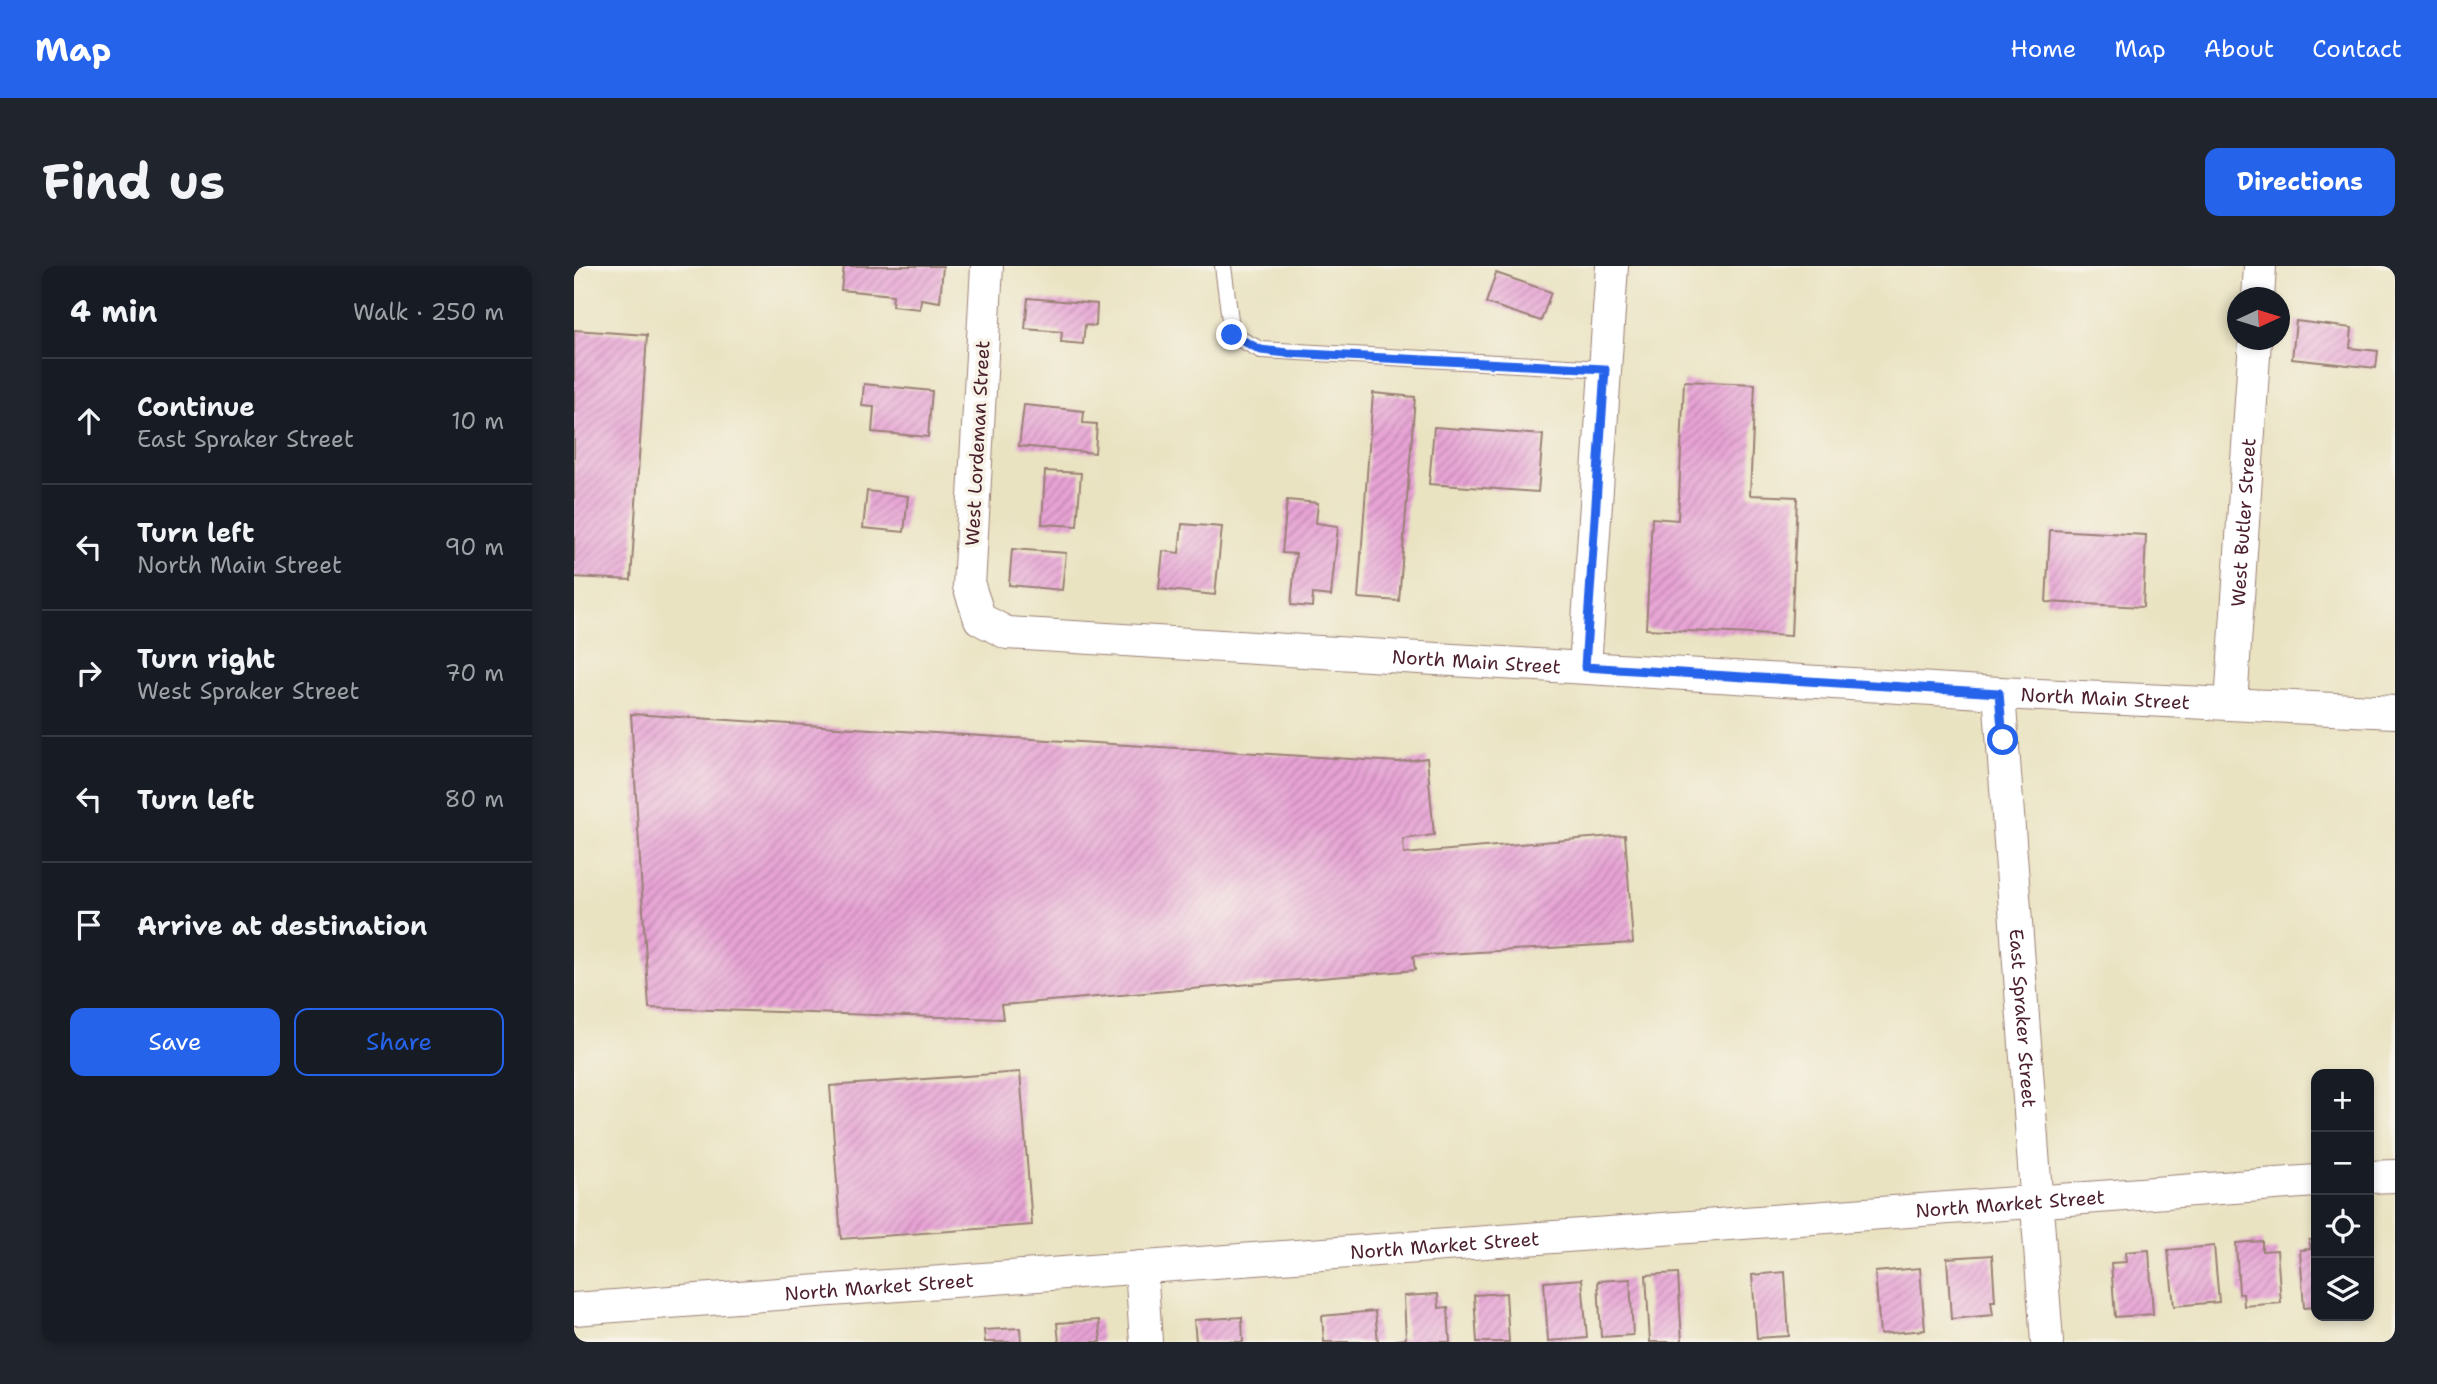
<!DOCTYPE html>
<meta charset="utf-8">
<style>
body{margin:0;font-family:"Shantell Sans",sans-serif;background:#20242c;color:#f1f3f6}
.controls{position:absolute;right:21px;bottom:21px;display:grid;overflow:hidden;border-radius:14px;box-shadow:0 4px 10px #0003}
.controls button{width:63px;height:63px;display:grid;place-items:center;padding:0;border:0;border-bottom:2px solid #363941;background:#171b24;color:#f1f3f6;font:35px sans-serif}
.compass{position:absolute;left:1653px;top:21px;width:63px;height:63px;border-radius:50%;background:#171b24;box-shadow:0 4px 10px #0003;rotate:86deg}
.stop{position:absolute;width:21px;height:21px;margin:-16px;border:5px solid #2563eb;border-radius:50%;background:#fff}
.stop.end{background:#2563eb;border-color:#fff;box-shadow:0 2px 7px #0008}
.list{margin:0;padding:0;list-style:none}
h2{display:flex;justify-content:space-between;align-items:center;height:91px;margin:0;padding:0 28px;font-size:30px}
h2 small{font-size:23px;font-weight:400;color:#9ea1a6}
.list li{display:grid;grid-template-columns:46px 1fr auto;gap:21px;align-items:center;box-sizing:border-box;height:126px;padding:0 28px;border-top:2px solid #363941}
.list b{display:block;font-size:26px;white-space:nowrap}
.list p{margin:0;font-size:23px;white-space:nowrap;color:#9ea1a6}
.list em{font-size:23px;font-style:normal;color:#9ea1a6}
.actions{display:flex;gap:14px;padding:21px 28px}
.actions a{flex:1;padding:16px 0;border:2px solid #2563eb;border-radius:14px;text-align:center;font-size:24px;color:#2563eb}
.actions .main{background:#2563eb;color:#fff}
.icon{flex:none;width:38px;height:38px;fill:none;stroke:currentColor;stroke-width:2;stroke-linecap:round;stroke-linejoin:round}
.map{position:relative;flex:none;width:1821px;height:1076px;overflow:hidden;border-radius:14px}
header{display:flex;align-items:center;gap:42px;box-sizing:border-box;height:98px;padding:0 35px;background:#2563eb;color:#fff}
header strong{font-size:33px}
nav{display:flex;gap:38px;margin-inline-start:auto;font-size:24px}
.intro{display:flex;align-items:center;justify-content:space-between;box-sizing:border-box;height:168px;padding:0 42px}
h1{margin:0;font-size:49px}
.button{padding:18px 32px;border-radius:14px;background:#2563eb;color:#fff;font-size:24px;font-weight:700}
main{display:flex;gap:42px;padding:0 42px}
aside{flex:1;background:#171b24;border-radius:14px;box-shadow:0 4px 10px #0003}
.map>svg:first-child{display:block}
.building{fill:url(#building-hatch)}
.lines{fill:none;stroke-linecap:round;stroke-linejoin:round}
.service-casing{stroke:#9a8176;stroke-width:18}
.minor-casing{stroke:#9a8176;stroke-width:34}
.service{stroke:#fff;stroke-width:16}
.minor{stroke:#fff;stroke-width:32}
.route{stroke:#2563eb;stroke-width:9}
.labels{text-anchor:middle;stroke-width:7;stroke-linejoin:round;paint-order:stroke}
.street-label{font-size:19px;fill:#4a1f2b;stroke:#f7f3e8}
</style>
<header>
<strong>Map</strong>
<nav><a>Home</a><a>Map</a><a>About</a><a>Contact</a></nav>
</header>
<div class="intro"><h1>Find us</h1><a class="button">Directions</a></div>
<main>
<aside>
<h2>4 min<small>Walk · 250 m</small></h2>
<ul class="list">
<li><svg class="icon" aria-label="ahead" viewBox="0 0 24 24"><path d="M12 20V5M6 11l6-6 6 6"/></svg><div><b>Continue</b><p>East Spraker Street</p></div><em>10 m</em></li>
<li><svg class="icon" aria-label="left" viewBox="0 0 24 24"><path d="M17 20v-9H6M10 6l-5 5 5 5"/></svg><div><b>Turn left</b><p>North Main Street</p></div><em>90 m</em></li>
<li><svg class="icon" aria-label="right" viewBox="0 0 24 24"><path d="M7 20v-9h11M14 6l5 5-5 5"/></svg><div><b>Turn right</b><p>West Spraker Street</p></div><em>70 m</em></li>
<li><svg class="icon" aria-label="left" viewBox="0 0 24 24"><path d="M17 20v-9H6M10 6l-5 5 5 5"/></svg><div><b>Turn left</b></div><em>80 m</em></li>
<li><svg class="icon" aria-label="arrive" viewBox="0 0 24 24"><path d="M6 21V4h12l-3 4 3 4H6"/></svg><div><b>Arrive at destination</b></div></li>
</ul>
<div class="actions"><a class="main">Save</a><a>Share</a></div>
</aside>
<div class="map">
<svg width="1821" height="1076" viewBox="0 0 1821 1076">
<defs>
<pattern id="building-hatch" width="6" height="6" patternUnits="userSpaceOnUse" patternTransform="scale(1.75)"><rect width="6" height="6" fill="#e7a3d5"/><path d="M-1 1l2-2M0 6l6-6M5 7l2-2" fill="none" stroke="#bd84ad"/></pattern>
</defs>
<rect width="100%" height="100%" fill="#f7f3e8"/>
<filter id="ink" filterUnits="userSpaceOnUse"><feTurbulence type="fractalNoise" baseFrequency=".0143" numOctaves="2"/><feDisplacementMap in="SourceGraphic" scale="14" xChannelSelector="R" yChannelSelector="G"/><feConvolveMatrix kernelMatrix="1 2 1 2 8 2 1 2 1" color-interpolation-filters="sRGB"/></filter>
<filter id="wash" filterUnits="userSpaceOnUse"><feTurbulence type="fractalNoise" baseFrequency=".00686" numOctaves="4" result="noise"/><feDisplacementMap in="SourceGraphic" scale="28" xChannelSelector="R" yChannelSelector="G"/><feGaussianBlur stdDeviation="1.57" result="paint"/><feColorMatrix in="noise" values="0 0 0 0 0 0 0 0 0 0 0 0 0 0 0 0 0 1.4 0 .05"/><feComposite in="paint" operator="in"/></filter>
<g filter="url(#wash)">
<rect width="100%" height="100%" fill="#eae3c2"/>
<g id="blocks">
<g class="building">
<polygon points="270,0 369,0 366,36 347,33 346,43 318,40 319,29 267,24"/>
<polygon points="922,7 977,26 967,55 912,37"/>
<polygon points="454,32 523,38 522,60 511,59 509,78 487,76 488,66 451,63"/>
<polygon points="1722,55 1778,62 1776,82 1804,85 1802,102 1718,93"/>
<polygon points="0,64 73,69 57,314 0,311"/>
<polygon points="1110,115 1181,118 1176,229 1223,231 1217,370 1072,363 1078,252 1104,254"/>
<polygon points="290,118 358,125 354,171 298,166 300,141 288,140"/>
<polygon points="799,127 841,131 825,335 784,332"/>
<polygon points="450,139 510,145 509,157 523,158 521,187 445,180"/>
<polygon points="860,161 969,169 964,226 855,218"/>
<polygon points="471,205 507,207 503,260 468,258"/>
<polygon points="293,225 334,230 330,266 289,262"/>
<polygon points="713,234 744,237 742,257 764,260 757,330 739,328 738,341 717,339 722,288 708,287"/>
<polygon points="608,258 648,261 641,329 585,323 589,285 605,287"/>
<polygon points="1476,264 1572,269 1569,341 1472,336"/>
<polygon points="438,283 492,287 488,324 435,319"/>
<polygon points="57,448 824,496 853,492 860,569 829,573 830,588 1051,569 1059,677 839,690 841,704 427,739 429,753 75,742"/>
<polygon points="446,806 458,959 267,973 256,820"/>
<polygon points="1742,973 1742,1041 1730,1042 1726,984 1737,983 1735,974"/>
<polygon points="1688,975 1688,985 1703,984 1707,1037 1670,1040 1669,1027 1665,1027 1662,977"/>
<polygon points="1640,980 1645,1036 1600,1040 1594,984"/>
<polygon points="1575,984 1579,1048 1541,1051 1537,997 1552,996 1551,986"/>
<polygon points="1418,989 1421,1035 1417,1035 1419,1049 1377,1053 1373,992"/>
<polygon points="1346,1002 1351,1064 1306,1068 1301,1006"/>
<polygon points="1211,1006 1215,1070 1183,1072 1178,1009"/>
<polygon points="1104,1007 1108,1076 1076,1076 1072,1009"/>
<polygon points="1008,1013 1013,1072 974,1075 970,1016"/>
<polygon points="1056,1013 1059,1069 1027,1071 1024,1015"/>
<polygon points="932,1027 935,1076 903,1076 900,1029"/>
<polygon points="864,1028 865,1042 874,1041 876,1076 822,1076 821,1074 832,1073 830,1030"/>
<polygon points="801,1045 804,1076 750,1076 748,1050"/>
<polygon points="668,1051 669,1076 622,1075 620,1054"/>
<polygon points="525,1054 527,1076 485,1076 483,1057"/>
<polygon points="446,1062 447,1076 411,1076 410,1064"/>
</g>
</g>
</g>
<g filter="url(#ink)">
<use href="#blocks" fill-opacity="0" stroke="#9a8176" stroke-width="2"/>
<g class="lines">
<g class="service-casing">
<polyline id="service" points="649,0 658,69 687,84 1031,103"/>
</g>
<g class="minor-casing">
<g id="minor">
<path id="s1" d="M413,0L395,320L406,353L433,367L1425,427L1821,446"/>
<polyline points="1684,32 1686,0"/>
<polyline points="1011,401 1038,0"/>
<path id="s2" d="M1425,427L1473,1076"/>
<path id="s3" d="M1657,438L1681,74"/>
<polyline points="1795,911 1821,910"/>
<polyline points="567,1001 572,1076"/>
<path id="s4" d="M0,1043L1742,915"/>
</g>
</g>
<use href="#service" class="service"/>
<use href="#minor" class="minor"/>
</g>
</g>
<g class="lines" filter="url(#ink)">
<polyline class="route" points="658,69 687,84 713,87 1031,103 1011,401 1425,427 1429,474"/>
</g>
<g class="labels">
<g class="street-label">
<text transform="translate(403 177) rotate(-87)" y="7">West Lordeman Street</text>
<text dy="7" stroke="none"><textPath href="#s3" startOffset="182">West Butler Street</textPath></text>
<text dy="7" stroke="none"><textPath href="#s1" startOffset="856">North Main Street</textPath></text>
<text dy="7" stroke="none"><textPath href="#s1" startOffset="1486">North Main Street</textPath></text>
<text dy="7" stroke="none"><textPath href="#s2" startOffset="326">East Spraker Street</textPath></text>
<text dy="7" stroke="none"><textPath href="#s4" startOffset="1440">North Market Street</textPath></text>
<text dy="7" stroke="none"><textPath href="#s4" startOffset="873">North Market Street</textPath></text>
<text dy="7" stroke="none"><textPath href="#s4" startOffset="306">North Market Street</textPath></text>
</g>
</g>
</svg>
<div class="controls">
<button>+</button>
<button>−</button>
<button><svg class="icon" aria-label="locate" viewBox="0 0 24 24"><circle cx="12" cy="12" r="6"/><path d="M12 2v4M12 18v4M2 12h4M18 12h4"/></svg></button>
<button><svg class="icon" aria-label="layers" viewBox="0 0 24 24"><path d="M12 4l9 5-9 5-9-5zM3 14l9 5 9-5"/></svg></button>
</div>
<svg class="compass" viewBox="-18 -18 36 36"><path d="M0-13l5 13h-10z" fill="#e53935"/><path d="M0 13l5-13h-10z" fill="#9ea1a6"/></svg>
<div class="stop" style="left:1429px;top:474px"></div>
<div class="stop end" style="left:658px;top:69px"></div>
</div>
</main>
